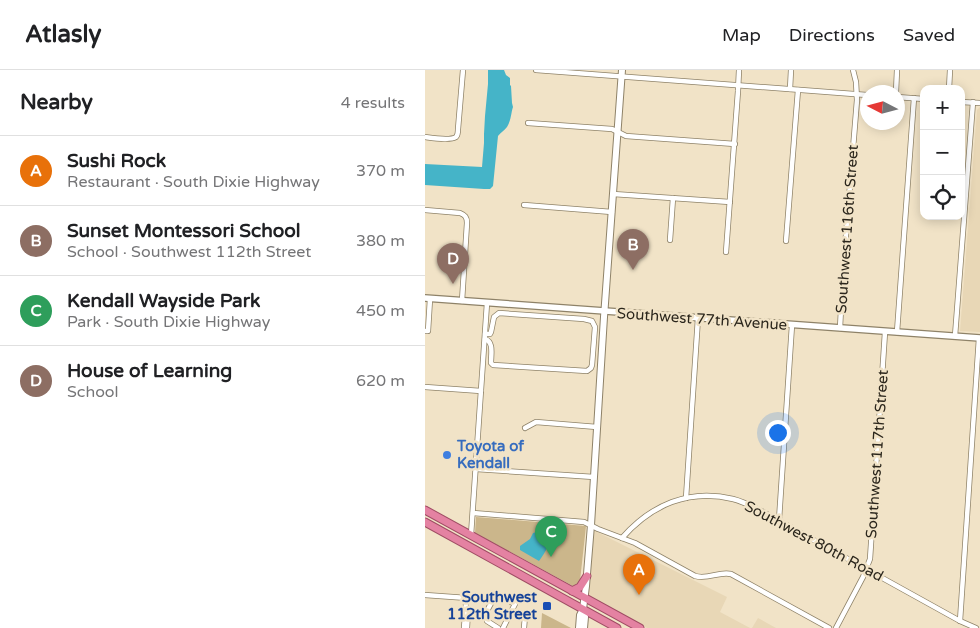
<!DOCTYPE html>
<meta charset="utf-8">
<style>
body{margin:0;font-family:"Varela Round",sans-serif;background:#f6f6f6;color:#202124}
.controls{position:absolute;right:15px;top:15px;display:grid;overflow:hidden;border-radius:10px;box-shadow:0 2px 12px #0003}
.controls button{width:45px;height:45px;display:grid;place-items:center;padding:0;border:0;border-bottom:1px solid #e0e0e0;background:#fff;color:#202124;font:25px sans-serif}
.compass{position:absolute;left:435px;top:15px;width:45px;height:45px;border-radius:50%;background:#fff;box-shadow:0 2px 12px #0003;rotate:276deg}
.you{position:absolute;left:352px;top:362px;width:18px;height:18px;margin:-12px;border:4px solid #fff;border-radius:50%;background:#1a73e8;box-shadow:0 0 0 8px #1a73e833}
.badge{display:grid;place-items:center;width:32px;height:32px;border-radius:50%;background:#db2777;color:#fff;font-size:16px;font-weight:700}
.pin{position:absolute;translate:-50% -41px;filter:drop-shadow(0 1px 2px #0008)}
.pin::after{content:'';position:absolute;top:26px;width:18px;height:15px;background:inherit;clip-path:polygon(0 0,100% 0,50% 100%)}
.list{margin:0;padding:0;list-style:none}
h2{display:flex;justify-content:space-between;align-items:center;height:65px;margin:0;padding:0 20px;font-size:21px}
h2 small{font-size:16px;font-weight:400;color:#757577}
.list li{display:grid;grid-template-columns:32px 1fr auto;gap:15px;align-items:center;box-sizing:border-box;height:70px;padding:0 20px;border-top:1px solid #e0e0e0}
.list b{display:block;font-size:19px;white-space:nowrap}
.list p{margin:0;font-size:16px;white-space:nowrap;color:#757577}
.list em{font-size:16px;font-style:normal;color:#757577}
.icon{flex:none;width:28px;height:28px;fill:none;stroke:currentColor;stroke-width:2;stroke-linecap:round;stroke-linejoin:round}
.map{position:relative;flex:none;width:555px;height:558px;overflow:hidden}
header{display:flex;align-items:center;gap:30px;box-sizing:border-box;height:70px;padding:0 25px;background:#fff;border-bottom:1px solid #e0e0e0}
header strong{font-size:24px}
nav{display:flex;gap:28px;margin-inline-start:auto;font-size:18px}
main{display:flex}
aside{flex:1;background:#fff}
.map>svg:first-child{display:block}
.built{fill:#e8d7b6}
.green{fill:#cbb68b}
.water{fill:#45b4c8}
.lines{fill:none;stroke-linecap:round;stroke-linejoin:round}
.minor-casing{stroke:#8e8268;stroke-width:6}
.tertiary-casing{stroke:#8e8268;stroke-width:8}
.secondary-casing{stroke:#8e8268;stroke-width:8}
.trunk-casing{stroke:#9f4d64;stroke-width:9}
.minor{stroke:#fff;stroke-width:4.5}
.tertiary{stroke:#fff;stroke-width:5.5}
.secondary{stroke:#fff;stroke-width:6}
.trunk{stroke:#e482a2;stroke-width:7}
.shop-dot{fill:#3f7fe0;stroke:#f1e3c7;stroke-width:2}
.transit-dot{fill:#1a4fb4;stroke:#f1e3c7;stroke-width:2}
.labels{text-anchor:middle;stroke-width:5;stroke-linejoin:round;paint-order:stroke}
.street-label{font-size:15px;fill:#2b261c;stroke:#f1e3c7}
.shop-label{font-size:15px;font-weight:bold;fill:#366cbe;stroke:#f1e3c7;text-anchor:start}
.transit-label{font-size:15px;font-weight:bold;fill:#164399;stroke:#f1e3c7;text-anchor:end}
</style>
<header>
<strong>Atlasly</strong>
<nav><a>Map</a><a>Directions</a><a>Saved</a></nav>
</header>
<main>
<aside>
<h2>Nearby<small>4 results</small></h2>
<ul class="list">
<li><span class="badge" style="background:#e8710a">A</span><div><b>Sushi Rock</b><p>Restaurant · South Dixie Highway</p></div><em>370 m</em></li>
<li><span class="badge" style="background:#8d6e63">B</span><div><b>Sunset Montessori School</b><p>School · Southwest 112th Street</p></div><em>380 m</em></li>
<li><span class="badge" style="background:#2e9e5b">C</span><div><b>Kendall Wayside Park</b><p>Park · South Dixie Highway</p></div><em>450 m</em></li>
<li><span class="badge" style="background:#8d6e63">D</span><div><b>House of Learning</b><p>School</p></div><em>620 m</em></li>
</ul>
</aside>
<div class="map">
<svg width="555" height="558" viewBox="0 0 555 558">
<rect width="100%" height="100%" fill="#f1e3c7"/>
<g class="built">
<polygon points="555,37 555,262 535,261 552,40"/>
<polygon points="168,460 302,527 295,542 325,558 222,558 163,526"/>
<polygon points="333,548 351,558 327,558"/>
</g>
<g class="green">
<polygon points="51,447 161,456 155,511 153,515 148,516 50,463"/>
<polygon points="117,543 146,558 116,558"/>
</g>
<g class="water">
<path d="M63,0H79L81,5L85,8V15L86,16L87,33L88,37C86,43 86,51 82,57C79,61 76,62 73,66L68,116L65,119H59L0,115V94L57,97L59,73V64L60,46L63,14Z"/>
<path d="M119,460H122L125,462C126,474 121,481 114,491L95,480V476L105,469L108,463Z"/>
</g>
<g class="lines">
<g class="minor-casing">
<g id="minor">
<polyline points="111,0 442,25"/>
<polyline points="365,19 366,0"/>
<polyline points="524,19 525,0"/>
<polyline points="471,22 472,0"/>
<polyline points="472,27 499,29"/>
<polyline points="536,32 555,33"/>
<polyline points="103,53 187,59 201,66 310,74"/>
<path d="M0,67C7,68 25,71 31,67C33,65 33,62 33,59L38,0"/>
<polyline points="188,124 305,132"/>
<polyline points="99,135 187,142"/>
<path d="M0,140L35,143C40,145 42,147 42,153L37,231"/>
<polyline points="245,170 248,128"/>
<polyline points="361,171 373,20"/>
<polyline points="301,182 313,21 314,0"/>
<polyline points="415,258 418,201 432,30 431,12 428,0"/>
<polyline points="0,261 3,261 5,229"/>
<polyline points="472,262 489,28"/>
<polyline points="530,266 548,32"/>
<path d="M60,269C69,272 66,284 66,293L68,295L162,301L166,298L167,295L170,257L167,251L159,249L74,243L69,247L66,262L65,264H60"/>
<polyline points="0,317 56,321"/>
<polyline points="100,358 111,352 172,357"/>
<polyline points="51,399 169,407"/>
<polyline points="261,428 273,248"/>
<path d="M48,443L159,452L173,459L210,473L270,506C283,510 294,501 306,504L404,558"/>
<polyline points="354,450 367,255"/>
<polyline points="46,465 62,233"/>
<path d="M197,468C226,435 264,418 308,429C320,432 330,438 340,443L535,551L551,558"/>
<polyline points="0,525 42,528 41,533 39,558"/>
<polyline points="85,544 100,546 99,558"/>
<polyline points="535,551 554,268"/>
<polyline points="42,558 43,541"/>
<polyline points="73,558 62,551 63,539 71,524 90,534 78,558"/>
<polyline points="411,558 438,507 445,489 460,262"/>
</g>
</g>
<g class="tertiary-casing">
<polyline id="tertiary" points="0,228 555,268"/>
</g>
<g class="secondary-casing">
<g id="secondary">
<polyline points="158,539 160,547 159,558"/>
<polyline points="154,558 155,545 158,539 161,516 166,455 179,247 197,0"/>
</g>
</g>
<g class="trunk-casing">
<g id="trunk">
<polyline points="0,440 215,558"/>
<polyline points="0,452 192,558"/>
<polyline points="147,521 155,517 162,506"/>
</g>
</g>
<use href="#minor" class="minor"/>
<use href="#tertiary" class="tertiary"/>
<use href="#secondary" class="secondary"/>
<use href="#trunk" class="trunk"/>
</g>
<circle class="shop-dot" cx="22" cy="385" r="5"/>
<rect class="transit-dot" x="117" y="531" width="10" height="10" rx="2.5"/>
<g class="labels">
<g class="street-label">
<text transform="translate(422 159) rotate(-86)" y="5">Southwest 116th Street</text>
<text transform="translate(277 249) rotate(4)" y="5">Southwest 77th Avenue</text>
<text transform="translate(452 384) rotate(-86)" y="5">Southwest 117th Street</text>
<text transform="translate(389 471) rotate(28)" y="5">Southwest 80th Road</text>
</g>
<g class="shop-label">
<text x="32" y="381">Toyota of<tspan x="32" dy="17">Kendall</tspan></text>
</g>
<g class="transit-label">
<text x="112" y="532">Southwest<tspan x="112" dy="17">112th Street</tspan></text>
</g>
</g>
</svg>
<div class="controls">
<button>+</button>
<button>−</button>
<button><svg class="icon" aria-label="locate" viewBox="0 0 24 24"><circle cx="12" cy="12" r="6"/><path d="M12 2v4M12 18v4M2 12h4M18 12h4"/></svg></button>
</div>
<svg class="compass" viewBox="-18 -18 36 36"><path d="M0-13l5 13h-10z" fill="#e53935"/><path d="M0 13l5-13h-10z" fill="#757577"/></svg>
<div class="you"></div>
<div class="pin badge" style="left:214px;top:525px;background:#e8710a">A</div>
<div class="pin badge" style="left:208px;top:200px;background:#8d6e63">B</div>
<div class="pin badge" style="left:126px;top:487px;background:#2e9e5b">C</div>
<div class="pin badge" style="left:28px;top:214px;background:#8d6e63">D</div>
</div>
</main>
